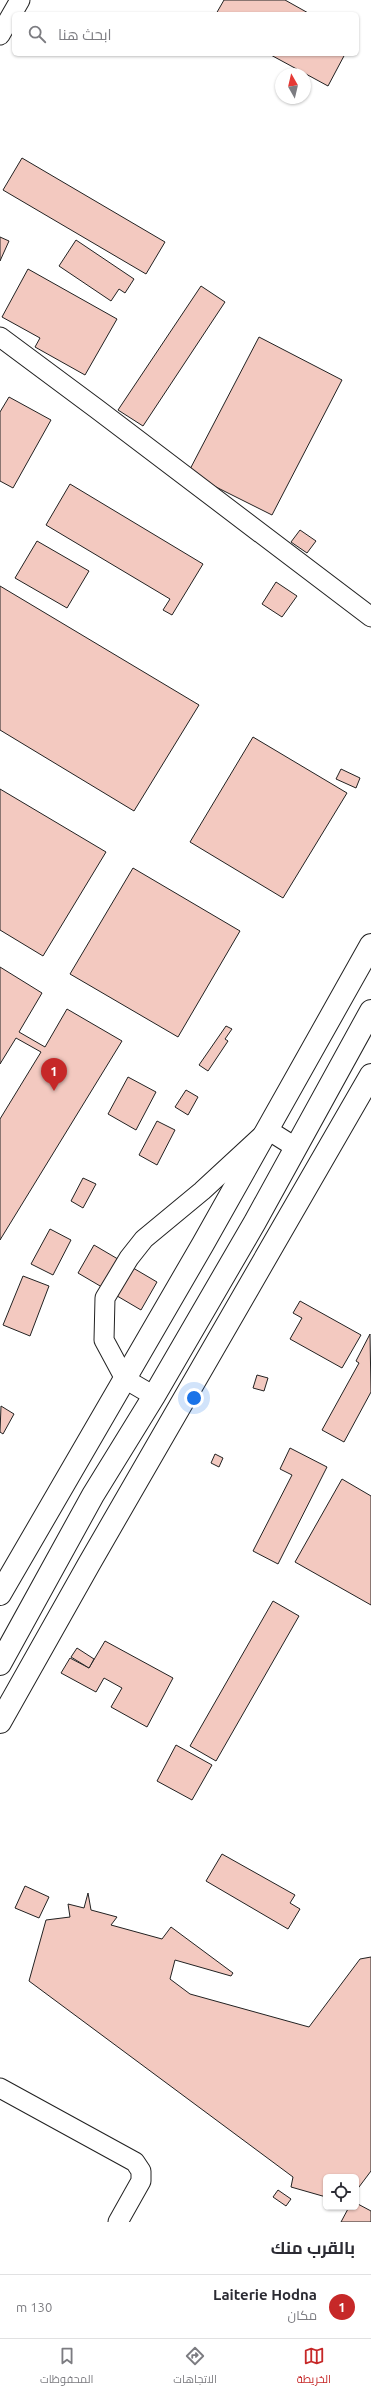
<!DOCTYPE html>
<html lang="ar">
<meta charset="utf-8">
<style>
body{margin:0;font-family:Ubuntu,Cairo,sans-serif;background:#f7f7f7;color:#2b2b33;direction:rtl}
.controls{position:absolute;right:12px;bottom:12px;display:grid;overflow:hidden;border-radius:6px;box-shadow:0 1px 3px #0004}
.controls button{width:36px;height:36px;display:grid;place-items:center;padding:0;border:0;border-bottom:1px solid #e1e1e2;background:#fff;color:#2b2b33;font:20px sans-serif}
.compass{position:absolute;left:275px;top:68px;width:36px;height:36px;border-radius:50%;background:#fff;box-shadow:0 1px 3px #0004;rotate:352deg}
.you{position:absolute;left:194px;top:1398px;width:14px;height:14px;margin:-10px;border:3px solid #fff;border-radius:50%;background:#1a73e8;box-shadow:0 0 0 6px #1a73e833}
.badge{display:grid;place-items:center;width:26px;height:26px;border-radius:50%;background:#c62828;color:#fff;font-size:13px;font-weight:700}
.pin{position:absolute;translate:-50% -33px;filter:drop-shadow(0 1px 2px #0008)}
.pin::after{content:'';position:absolute;top:21px;width:14px;height:12px;background:inherit;clip-path:polygon(0 0,100% 0,50% 100%)}
.list{margin:0;padding:0;list-style:none}
h2{display:flex;justify-content:space-between;align-items:center;height:52px;margin:0;padding:0 16px;font-size:17px}
h2 small{font-size:13px;font-weight:400;color:#7c7c81}
.list li{display:grid;grid-template-columns:26px 1fr auto;gap:12px;align-items:center;box-sizing:border-box;height:64px;padding:0 16px;border-top:1px solid #e1e1e2}
.list b{display:block;font-size:15px;white-space:nowrap}
.list p{margin:0;font-size:13px;white-space:nowrap;color:#7c7c81}
.list em{font-size:13px;font-style:normal;color:#7c7c81}
.icon{flex:none;width:22px;height:22px;fill:none;stroke:currentColor;stroke-width:2;stroke-linecap:round;stroke-linejoin:round}
.map{position:relative;flex:none;width:371px;height:2222px;overflow:hidden;direction:ltr}
.search{position:absolute;background:#fff;box-shadow:0 1px 3px #0004;left:12px;right:12px;top:12px;height:44px;display:flex;align-items:center;gap:10px;box-sizing:border-box;padding:0 14px;border-radius:6px;color:#7c7c81;font-size:15px}
.sheet{height:116px;background:#fff}
nav{display:flex;justify-content:space-around;align-items:center;box-sizing:border-box;height:56px;border-top:1px solid #e1e1e2;background:#fff;font-size:11px;color:#7c7c81}
nav a{display:grid;justify-items:center;gap:2px}
nav .on{color:#c62828}
.map>svg:first-child{display:block}
.building{fill:#f3c9c0;stroke:#222}
.lines{fill:none;stroke-linecap:round;stroke-linejoin:round}
.minor-casing{stroke:#222;stroke-width:21}
.major-casing{stroke:#222;stroke-width:24}
.highway-casing{stroke:#222;stroke-width:24}
.minor{stroke:#fff;stroke-width:19}
.major{stroke:#fff;stroke-width:22}
.highway{stroke:#fff;stroke-width:22}
</style>
<div class="map">
<svg width="371" height="2222" viewBox="0 0 371 2222">
<rect width="100%" height="100%" fill="#fff"/>
<g class="building">
<polygon points="224,0 285,0 310,14 216,14"/>
<polygon points="269,54 345,54 328,86"/>
<polygon points="22,158 165,242 146,274 3,190"/>
<polygon points="0,237 9,241 0,261"/>
<polygon points="76,240 134,279 125,293 119,289 111,301 59,266"/>
<polygon points="28,269 117,319 85,375 35,347 40,338 2,317"/>
<polygon points="201,286 225,302 143,426 118,410"/>
<polygon points="259,337 342,380 272,515 188,473"/>
<polygon points="9,397 51,420 13,488 0,481 0,412"/>
<polygon points="70,484 203,564 172,615 163,610 170,599 46,525"/>
<polygon points="300,530 316,541 307,553 291,542"/>
<polygon points="37,541 89,571 67,608 15,578"/>
<polygon points="276,582 297,596 282,617 262,604"/>
<polygon points="0,586 199,705 134,811 0,730"/>
<polygon points="253,737 347,793 283,898 190,842"/>
<polygon points="341,769 360,778 356,788 336,779"/>
<polygon points="0,789 106,852 43,956 0,930"/>
<polygon points="133,868 240,931 178,1037 70,974"/>
<polygon points="0,967 42,993 19,1032 45,1047 67,1009 122,1041 0,1240 0,1119 41,1052 16,1038 0,1064"/>
<polygon points="226,1026 232,1029 225,1039 228,1041 208,1071 199,1065"/>
<polygon points="128,1077 156,1092 136,1130 108,1114"/>
<polygon points="186,1090 198,1097 188,1115 175,1107"/>
<polygon points="157,1121 175,1130 157,1165 139,1155"/>
<polygon points="83,1178 96,1184 83,1208 71,1201"/>
<polygon points="50,1229 71,1240 53,1275 31,1264"/>
<polygon points="94,1245 157,1282 141,1310 78,1273"/>
<polygon points="23,1276 49,1286 30,1336 3,1325"/>
<polygon points="300,1301 361,1335 342,1368 290,1339 302,1318 293,1313"/>
<polygon points="370,1334 371,1392 344,1442 322,1430 359,1363 356,1361"/>
<polygon points="257,1375 268,1378 264,1391 253,1388"/>
<polygon points="1,1406 14,1414 3,1434 0,1432"/>
<polygon points="290,1448 327,1467 278,1564 253,1551 292,1475 280,1469"/>
<polygon points="215,1454 223,1458 219,1467 211,1463"/>
<polygon points="342,1479 371,1496 371,1605 295,1562"/>
<polygon points="273,1601 299,1616 216,1761 190,1746"/>
<polygon points="105,1641 173,1678 147,1727 111,1707 122,1688 104,1678 96,1692 61,1673 70,1658 89,1668"/>
<polygon points="77,1648 94,1659 89,1668 71,1657"/>
<polygon points="176,1745 212,1765 192,1800 157,1781"/>
<polygon points="222,1854 295,1895 290,1903 300,1909 288,1929 206,1881"/>
<polygon points="25,1886 49,1897 39,1918 15,1908"/>
<polygon points="88,1893 91,1910 117,1917 111,1925 162,1939 171,1927 233,1973 231,1976 175,1960 170,1979 190,1994 309,2027 360,1959 371,1957 371,2171 356,2191 356,2177 326,2177 326,2197 291,2187 293,2177 29,1981 46,1920 70,1917 68,1904 84,1908"/>
<polygon points="278,2190 291,2199 286,2206 273,2197"/>
<polygon points="356,2203 371,2211 371,2222 341,2222 349,2207 356,2207"/>
</g>
<g class="lines">
<g class="minor-casing">
<g id="minor">
<polyline points="0,35 20,0"/>
<polyline points="0,337 97,409 371,617"/>
<polyline points="154,1396 125,1379 104,1340 105,1298 129,1258 144,1239 202,1191 268,1130 295,1147"/>
<polyline points="0,2088 135,2162 141,2171 141,2181 118,2222"/>
</g>
</g>
<g class="major-casing">
<polyline id="major" points="0,1722 89,1564 371,1075"/>
</g>
<g class="highway-casing">
<g id="highway">
<polyline points="0,1594 203,1244 371,945"/>
<polyline points="0,1664 93,1495 154,1396 255,1222 371,1011"/>
</g>
</g>
<use href="#minor" class="minor"/>
<use href="#major" class="major"/>
<use href="#highway" class="highway"/>
</g>
</svg>
<div class="controls">
<button><svg class="icon" aria-label="locate" viewBox="0 0 24 24"><circle cx="12" cy="12" r="6"/><path d="M12 2v4M12 18v4M2 12h4M18 12h4"/></svg></button>
</div>
<svg class="compass" viewBox="-18 -18 36 36"><path d="M0-13l5 13h-10z" fill="#e53935"/><path d="M0 13l5-13h-10z" fill="#7c7c81"/></svg>
<div class="you"></div>
<div class="pin badge" style="left:54px;top:1091px">1</div>
<div class="search"><svg class="icon" aria-label="search" viewBox="0 0 24 24"><circle cx="10" cy="10" r="6"/><path d="M15 15l6 6"/></svg>ابحث هنا</div>
</div>
<section class="sheet">
<h2>بالقرب منك<small></small></h2>
<ul class="list">
<li><span class="badge">1</span><div><b>Laiterie Hodna</b><p>مكان</p></div><em>130 m</em></li>
</ul>
</section>
<nav>
<a class="on"><svg class="icon" aria-label="map" viewBox="0 0 24 24"><path d="M3 6l6-2 6 2 6-2v14l-6 2-6-2-6 2zM9 4v14M15 6v14"/></svg>الخريطة</a>
<a><svg class="icon" aria-label="directions" viewBox="0 0 24 24"><path d="M12 3l9 9-9 9-9-9zM9 14v-3h6M13 9l2 2-2 2"/></svg>الاتجاهات</a>
<a><svg class="icon" aria-label="saved" viewBox="0 0 24 24"><path d="M7 4h10v16l-5-4-5 4z"/></svg>المحفوظات</a>
</nav>
